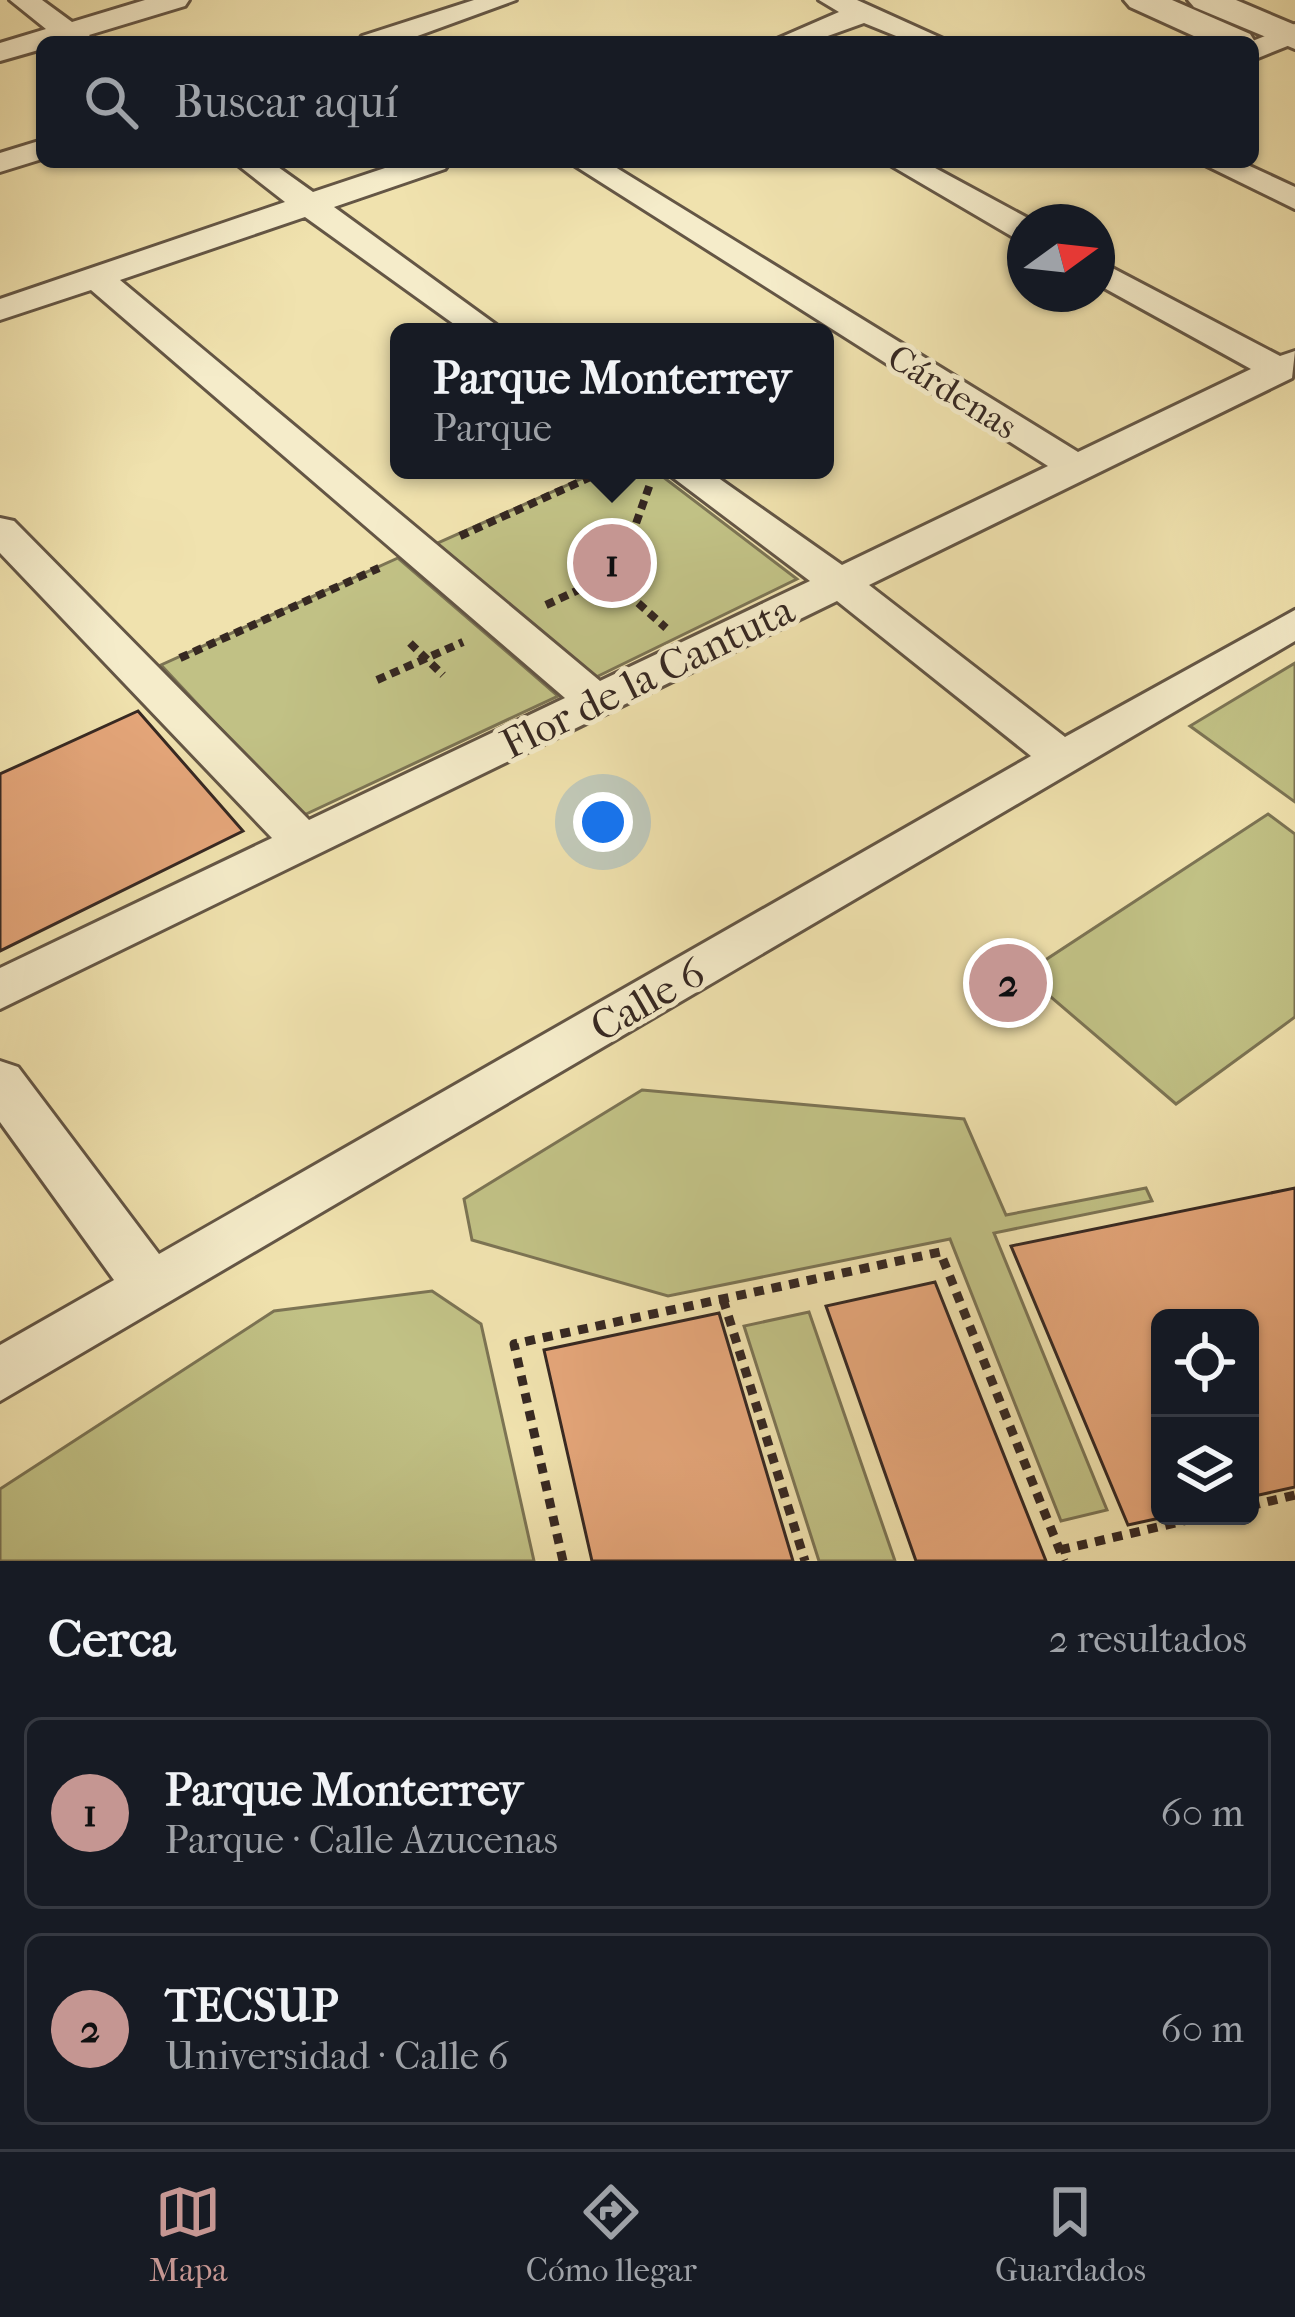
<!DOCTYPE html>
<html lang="es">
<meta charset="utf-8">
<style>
body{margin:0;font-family:"IM FELL French Canon",serif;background:#20242c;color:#f1f3f6}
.controls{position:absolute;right:36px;bottom:36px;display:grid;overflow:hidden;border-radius:18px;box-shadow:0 3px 9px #0004}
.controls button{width:108px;height:108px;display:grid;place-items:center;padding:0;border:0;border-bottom:3px solid #363941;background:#171b24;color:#f1f3f6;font:60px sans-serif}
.compass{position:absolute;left:1007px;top:204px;width:108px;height:108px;border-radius:50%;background:#171b24;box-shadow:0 3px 9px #0004;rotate:75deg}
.you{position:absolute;left:603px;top:822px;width:42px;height:42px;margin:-30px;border:9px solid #fff;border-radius:50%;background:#1a73e8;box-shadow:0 0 0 18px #1a73e833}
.badge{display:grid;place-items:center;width:78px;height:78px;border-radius:50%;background:#c59692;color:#111;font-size:39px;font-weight:700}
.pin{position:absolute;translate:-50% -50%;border:6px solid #fff;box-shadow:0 3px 12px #0006}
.popup{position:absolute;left:390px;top:323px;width:444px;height:156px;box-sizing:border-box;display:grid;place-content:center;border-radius:18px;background:#171b24;filter:drop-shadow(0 3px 9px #0005);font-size:39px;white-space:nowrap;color:#9ea1a6}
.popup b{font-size:45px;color:#f1f3f6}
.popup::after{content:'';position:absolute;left:50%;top:100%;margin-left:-24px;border:24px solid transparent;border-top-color:#171b24}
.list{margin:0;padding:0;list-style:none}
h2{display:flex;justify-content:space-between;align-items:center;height:156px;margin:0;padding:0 48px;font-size:51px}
h2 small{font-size:39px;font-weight:400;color:#9ea1a6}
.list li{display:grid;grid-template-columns:78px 1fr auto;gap:36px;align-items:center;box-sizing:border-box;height:192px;margin:0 24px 24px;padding:0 24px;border:3px solid #363941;border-radius:18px}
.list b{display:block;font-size:45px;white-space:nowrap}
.list p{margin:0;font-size:39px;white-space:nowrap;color:#9ea1a6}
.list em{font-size:39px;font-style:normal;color:#9ea1a6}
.icon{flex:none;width:66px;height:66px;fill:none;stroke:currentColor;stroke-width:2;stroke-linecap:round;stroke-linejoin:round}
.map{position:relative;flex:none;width:1295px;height:1561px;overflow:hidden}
.search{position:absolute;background:#171b24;box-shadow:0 3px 9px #0004;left:36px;right:36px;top:36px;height:132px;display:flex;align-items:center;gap:30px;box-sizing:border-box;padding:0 42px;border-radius:18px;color:#9ea1a6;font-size:45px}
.sheet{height:588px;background:#171b24}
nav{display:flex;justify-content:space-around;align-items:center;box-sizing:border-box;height:168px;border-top:3px solid #363941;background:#171b24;font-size:33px;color:#9ea1a6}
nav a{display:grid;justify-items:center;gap:6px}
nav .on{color:#c59692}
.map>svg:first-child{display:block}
.green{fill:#c1c185;stroke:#7c7454;stroke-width:3}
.building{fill:#e5a67a;stroke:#362822;stroke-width:3}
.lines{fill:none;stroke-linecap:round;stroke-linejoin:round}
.minor-casing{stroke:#645645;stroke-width:6}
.tertiary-casing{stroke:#645645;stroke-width:6}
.path-far1{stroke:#362822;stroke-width:8;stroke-dasharray:9 6;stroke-linecap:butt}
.path{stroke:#362822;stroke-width:9;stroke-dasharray:10 8;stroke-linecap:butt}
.minor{fill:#f5ecca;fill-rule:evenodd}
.tertiary{fill:#f5ecca;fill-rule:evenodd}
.labels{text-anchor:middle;stroke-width:10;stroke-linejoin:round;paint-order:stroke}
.far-street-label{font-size:36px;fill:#362822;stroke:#f5ecca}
.street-label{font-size:42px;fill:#362822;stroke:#f5ecca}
</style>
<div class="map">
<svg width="1295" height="1561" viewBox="0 0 1295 1561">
<rect width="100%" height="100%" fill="#f0e2ae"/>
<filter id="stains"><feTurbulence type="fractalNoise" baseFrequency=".00167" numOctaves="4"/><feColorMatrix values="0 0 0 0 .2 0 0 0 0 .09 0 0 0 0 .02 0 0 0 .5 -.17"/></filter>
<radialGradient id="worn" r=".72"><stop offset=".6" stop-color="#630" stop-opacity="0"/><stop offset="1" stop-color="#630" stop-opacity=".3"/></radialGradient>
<g class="green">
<polygon points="601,470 654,470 797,579 588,681 429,547"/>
<polygon points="398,558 558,696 302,816 161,665"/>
<polygon points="1295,663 1295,802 1190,726"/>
<polygon points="1268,814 1295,834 1295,1017 1176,1104 1024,974"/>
<polygon points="642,1090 964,1119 1006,1215 1146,1188 1152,1201 994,1233 1107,1510 1061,1521 950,1239 668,1296 472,1240 464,1199"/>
<polygon points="432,1291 481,1324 534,1561 0,1561 0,1489 274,1311"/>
<polygon points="809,1312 895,1561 819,1561 744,1326"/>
</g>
<g class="building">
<polygon points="138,711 243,831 0,951 0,774"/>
<polygon points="1295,1188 1295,1487 1250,1497 1250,1318 1160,1318 1160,1518 1128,1525 1011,1246"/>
<polygon points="935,1282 1046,1561 916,1561 826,1306"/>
<polygon points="719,1313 793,1561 592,1561 544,1350"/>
</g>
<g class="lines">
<g class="minor-casing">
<g id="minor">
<polygon points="10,0 42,0 72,22 145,0 189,0 185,6 89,35 95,42 42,42 42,49 0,61 0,43 46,29"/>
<polygon points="474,0 516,0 401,42 358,42 362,36"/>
<polygon points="819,0 857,0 950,42 911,42 864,23 811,42 770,42 839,12"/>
<polygon points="1295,24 1295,43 1253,60 1250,42"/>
<polygon points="42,140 42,159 0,172 0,153"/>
<polygon points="234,162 271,162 313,192 403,162 450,162 445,169 334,207 506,332 465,332 305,217 120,280 600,681 810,581 663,470 707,470 842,565 1048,466 569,162 607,162 1078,452 1251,369 1097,284 1097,260 1280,356 1295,351 1292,378 869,585 1065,737 1295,610 1295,641 0,1401 0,1345 114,1280 0,1122 0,1061 18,1067 159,1254 1031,756 837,601 0,1009 0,968 272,838 0,553 0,518 14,521 309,820 565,698 91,290 0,320 0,299 285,202"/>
<polygon points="885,162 924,162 1035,222 1025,222 1025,240 1013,237"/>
<polygon points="1199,162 1241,162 1295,187 1295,209"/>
</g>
</g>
<g class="tertiary-casing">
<g id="tertiary">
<polygon points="1124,0 1172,0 1250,34 1255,42 1207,42 1130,7"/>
<polygon points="1188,0 1236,0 1295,25 1295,49 1194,7"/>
</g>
</g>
<g class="path-far1">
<polyline points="460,536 606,470"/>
<polyline points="598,559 626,560 640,576 637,585 604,596 577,580 586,563 633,532 650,484"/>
<polyline points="627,593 666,628"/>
<polyline points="546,605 583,588"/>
<polyline points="410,643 443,675"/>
<polyline points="180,658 379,568"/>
<polyline points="377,680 463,642"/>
</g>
<g class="path">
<polyline points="723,1299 805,1561"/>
<polyline points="1250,1506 1295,1495"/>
<polyline points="1060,1550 1205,1516"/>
<polyline points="563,1561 514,1344 940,1252 1064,1561"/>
</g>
<use href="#minor" class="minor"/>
<use href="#tertiary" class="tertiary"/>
</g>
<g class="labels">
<g class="far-street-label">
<text transform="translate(953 391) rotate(32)" y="13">Cárdenas</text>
</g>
<g class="street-label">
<text transform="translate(647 676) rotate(-26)" y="15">Flor de la Cantuta</text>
<text transform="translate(647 999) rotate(-30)" y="15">Calle 6</text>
</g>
</g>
<rect width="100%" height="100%" filter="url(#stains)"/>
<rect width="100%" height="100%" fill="url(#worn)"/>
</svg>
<div class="controls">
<button><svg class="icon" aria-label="locate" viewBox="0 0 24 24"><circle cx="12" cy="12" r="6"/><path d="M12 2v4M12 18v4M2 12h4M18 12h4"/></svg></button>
<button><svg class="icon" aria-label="layers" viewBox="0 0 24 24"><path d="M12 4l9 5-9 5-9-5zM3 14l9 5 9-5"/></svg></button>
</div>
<svg class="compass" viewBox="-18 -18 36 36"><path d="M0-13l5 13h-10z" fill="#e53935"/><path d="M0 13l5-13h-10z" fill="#9ea1a6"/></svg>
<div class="you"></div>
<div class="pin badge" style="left:612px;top:563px">1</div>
<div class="popup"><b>Parque Monterrey</b>Parque</div>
<div class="pin badge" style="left:1008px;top:983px">2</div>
<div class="search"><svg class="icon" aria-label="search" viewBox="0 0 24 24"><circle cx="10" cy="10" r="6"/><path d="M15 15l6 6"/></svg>Buscar aquí</div>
</div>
<section class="sheet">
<h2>Cerca<small>2 resultados</small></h2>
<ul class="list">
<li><span class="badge">1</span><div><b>Parque Monterrey</b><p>Parque · Calle Azucenas</p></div><em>60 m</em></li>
<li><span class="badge">2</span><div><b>TECSUP</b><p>Universidad · Calle 6</p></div><em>60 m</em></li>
</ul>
</section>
<nav>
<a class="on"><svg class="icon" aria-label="map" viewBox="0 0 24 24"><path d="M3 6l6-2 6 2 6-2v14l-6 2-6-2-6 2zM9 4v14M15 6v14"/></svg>Mapa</a>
<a><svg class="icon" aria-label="directions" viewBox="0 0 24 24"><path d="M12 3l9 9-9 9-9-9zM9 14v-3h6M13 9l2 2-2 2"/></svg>Cómo llegar</a>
<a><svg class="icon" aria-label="saved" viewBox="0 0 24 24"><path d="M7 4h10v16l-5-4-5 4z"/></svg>Guardados</a>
</nav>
